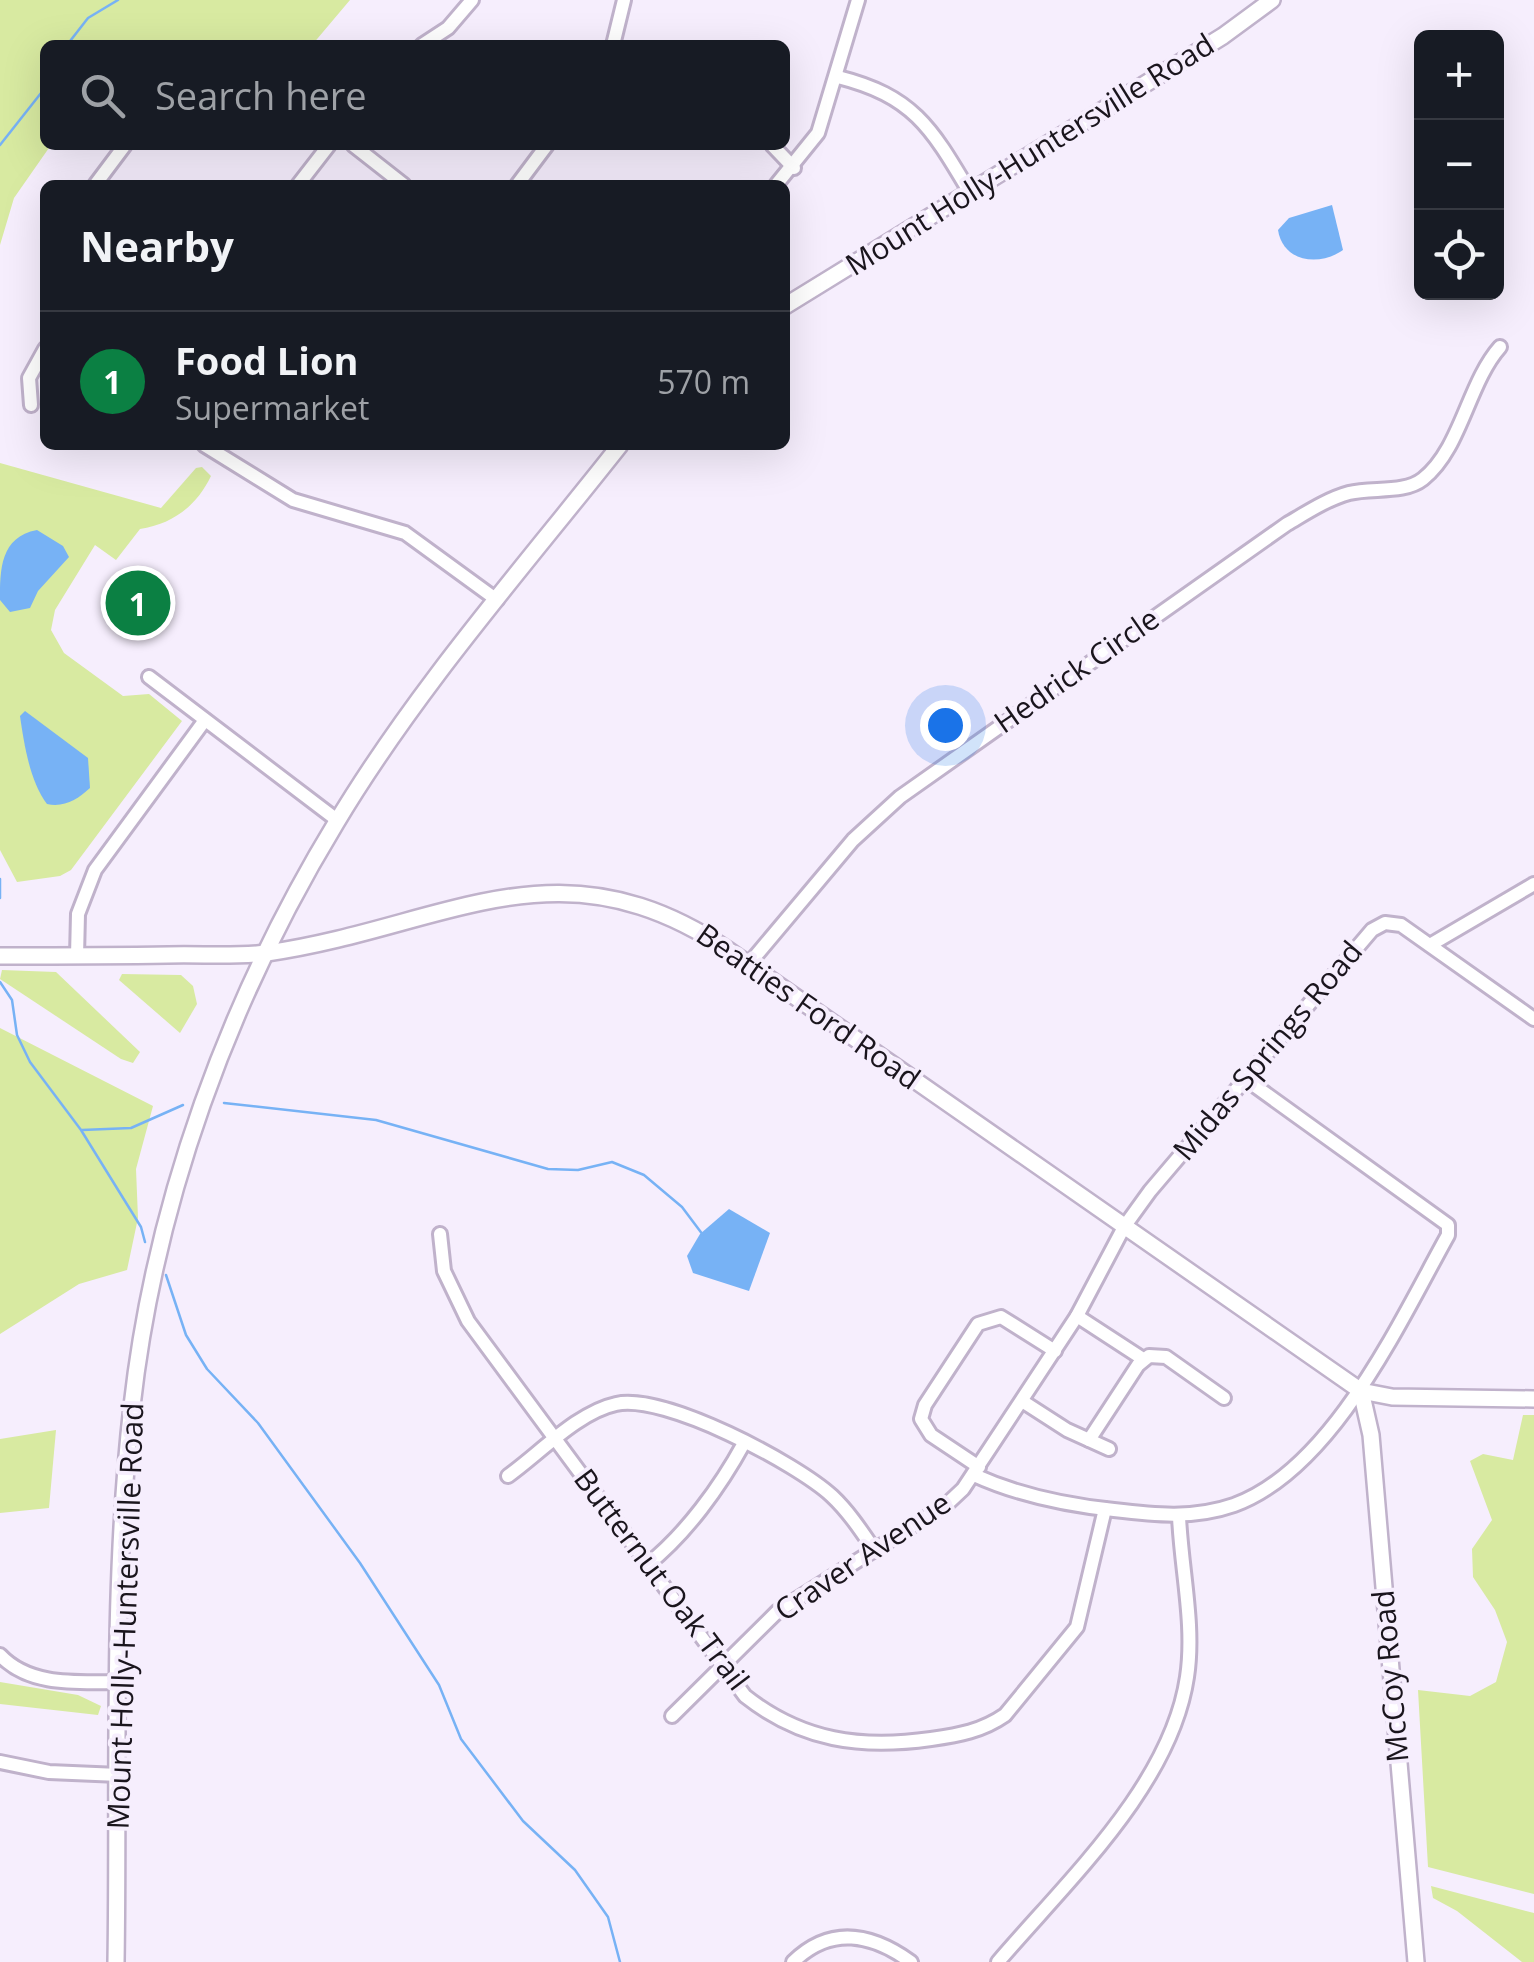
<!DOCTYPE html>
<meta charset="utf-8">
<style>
body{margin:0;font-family:"Open Sans",sans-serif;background:#242831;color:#f1f3f6}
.controls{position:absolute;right:30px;top:30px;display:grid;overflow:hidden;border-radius:15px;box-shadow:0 10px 40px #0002}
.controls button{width:90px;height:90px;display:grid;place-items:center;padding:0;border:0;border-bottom:2px solid #363941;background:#171b24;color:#f1f3f6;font:50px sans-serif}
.you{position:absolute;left:945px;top:725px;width:35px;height:35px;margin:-25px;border:8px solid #fff;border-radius:50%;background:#1a73e8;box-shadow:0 0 0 15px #1a73e833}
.badge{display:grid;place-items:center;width:65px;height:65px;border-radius:50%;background:#0b8043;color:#fff;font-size:32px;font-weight:700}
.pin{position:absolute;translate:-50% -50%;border:5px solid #fff;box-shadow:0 2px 10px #0006}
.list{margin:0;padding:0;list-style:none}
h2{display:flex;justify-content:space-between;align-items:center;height:130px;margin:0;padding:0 40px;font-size:42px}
h2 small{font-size:32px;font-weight:400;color:#9ea1a6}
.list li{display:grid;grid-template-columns:65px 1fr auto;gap:30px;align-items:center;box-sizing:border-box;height:140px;padding:0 40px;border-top:2px solid #363941}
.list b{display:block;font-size:38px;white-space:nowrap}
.list p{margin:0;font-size:32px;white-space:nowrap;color:#9ea1a6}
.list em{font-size:32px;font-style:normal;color:#9ea1a6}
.icon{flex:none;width:55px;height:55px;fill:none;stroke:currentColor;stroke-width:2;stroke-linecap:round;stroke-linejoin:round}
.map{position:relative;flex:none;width:1534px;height:1962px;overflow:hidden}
.search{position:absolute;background:#171b24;box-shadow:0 10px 40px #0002;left:40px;top:40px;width:750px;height:110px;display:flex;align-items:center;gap:25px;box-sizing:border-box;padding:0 35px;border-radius:15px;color:#9ea1a6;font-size:38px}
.panel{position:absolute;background:#171b24;box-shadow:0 10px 40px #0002;left:40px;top:180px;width:750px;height:270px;border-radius:15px}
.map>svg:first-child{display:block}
.green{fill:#d8eaa1}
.water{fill:#77b2f5}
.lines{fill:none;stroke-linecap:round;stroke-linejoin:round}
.stream{stroke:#77b2f5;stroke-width:2.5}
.minor-casing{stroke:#c0b2cb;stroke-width:18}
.major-casing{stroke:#c0b2cb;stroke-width:20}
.minor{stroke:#fff;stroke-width:12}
.major{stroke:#fff;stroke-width:15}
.labels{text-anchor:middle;stroke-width:8;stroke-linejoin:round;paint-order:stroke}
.street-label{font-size:30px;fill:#1a151d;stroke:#f6eefd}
</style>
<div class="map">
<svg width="1534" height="1962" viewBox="0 0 1534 1962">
<rect width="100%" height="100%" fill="#f6eefd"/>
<g class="green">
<polygon points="0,0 350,0 312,45 45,45 45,145 51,145 14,198 0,245"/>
<path d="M0,463L161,508L196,468L202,467L211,476C196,507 172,524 140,529L116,560L95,545L55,610L51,630L64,653L123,696L149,694L182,721L71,870L60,876L17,882L0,850Z"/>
<polygon points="2,970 56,972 140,1052 133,1063 121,1059 0,979"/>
<polygon points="122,974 181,975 193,986 197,1004 180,1033 119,980"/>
<polygon points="0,1028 153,1106 136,1169 138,1218 127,1270 79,1284 0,1334"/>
<polygon points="1523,1415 1534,1415 1534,1894 1428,1867 1418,1690 1470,1696 1496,1682 1507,1642 1495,1610 1473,1577 1472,1549 1492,1520 1470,1461 1483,1454 1513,1460"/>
<polygon points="56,1430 49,1508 0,1513 0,1439"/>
<polygon points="0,1682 78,1695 101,1706 98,1715 0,1704"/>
<polygon points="1431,1886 1534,1913 1534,1962 1522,1962 1457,1911 1433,1898"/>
</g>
<g class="water">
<path d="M1332,205L1343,250C1319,267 1283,262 1278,230L1289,218Z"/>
<path d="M37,530L63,546L69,557L38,591L30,608L10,612L0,600C0,570 0,537 37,530Z"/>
<path d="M25,711L88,758L90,788C78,799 64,808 47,804C30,782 24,744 20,716Z"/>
<polygon points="729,1209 770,1233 749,1291 693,1273 687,1256 700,1234"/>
</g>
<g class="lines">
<g class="stream">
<polyline points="67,45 88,18 118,0"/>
<polyline points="0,145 45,88"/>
<polyline points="0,879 0,898"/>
<polyline points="0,982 12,1000 17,1035 30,1062 81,1130 141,1227 145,1242"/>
<polyline points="224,1103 376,1120 548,1169 578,1170 612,1162 644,1175 682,1207 703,1235"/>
<polyline points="82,1130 131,1128 183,1105"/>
<polyline points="166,1275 186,1335 207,1369 258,1423 360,1563 439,1685 461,1739 523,1821 575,1870 608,1917 620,1962"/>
</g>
<g class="minor-casing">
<g id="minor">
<polyline points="422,45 448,28 472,0"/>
<polyline points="613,45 624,0"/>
<path d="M838,77C913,96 931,127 969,191"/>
<polyline points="353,145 404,185"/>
<polyline points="772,145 794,168"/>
<polyline points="95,185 125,145"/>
<polyline points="298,185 329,145"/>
<polyline points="517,185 547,145"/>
<polyline points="776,185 818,133 858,0"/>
<polyline points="31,405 29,378 45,349"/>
<polyline points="204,445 293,500 405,533 497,600"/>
<polyline points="149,677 337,820"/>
<polyline points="1430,945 1534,884"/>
<polyline points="77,956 78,914 95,870 205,720"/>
<path d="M748,965L853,840L900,797L1287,524C1306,513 1327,499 1349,493C1372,487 1404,494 1423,479C1461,449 1468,383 1500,347"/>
<path d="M440,1234L444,1271L468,1321L745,1696C802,1741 861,1749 931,1739C959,1735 982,1731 1005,1715L1077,1627L1105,1509"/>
<polyline points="1077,1316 1143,1359"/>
<polyline points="1022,1401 1067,1430 1109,1449"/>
<polyline points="1089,1440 1138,1365 1149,1356 1166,1357 1224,1398"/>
<polyline points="979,1467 931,1435 921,1419 925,1405 978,1324 1001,1317 1055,1351"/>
<path d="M974,1475C1018,1495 1066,1505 1114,1510C1155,1515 1194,1519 1234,1505C1333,1469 1400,1321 1448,1235V1225L1244,1078"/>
<path d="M508,1476C539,1454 578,1412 616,1404C664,1393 796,1463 832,1496C849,1512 862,1532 875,1551"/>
<path d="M647,1565C686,1534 720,1487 744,1443"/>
<path d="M0,1655C30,1687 78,1682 120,1682"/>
<polyline points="672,1716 778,1611 947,1504 963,1489 1077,1316 1124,1227 1150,1191 1372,930 1385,923 1401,925 1534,1019"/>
<polyline points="0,1762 49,1772 119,1775"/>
<path d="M793,1962C831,1925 872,1934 911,1962"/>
<path d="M998,1962C1067,1881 1171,1785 1187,1677C1195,1625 1181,1568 1179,1516"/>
</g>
</g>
<g class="major-casing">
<g id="major">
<polyline points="785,306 1223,36 1272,0"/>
<path d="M0,956C56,956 112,956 168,955C201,954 235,957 267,953C446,927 557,835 728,950L1361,1391L1392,1397L1534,1399"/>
<polyline points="1361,1391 1371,1435 1416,1962"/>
<path d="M116,1962C119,1778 111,1590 132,1406C155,1201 229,999 336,823C417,688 523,568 620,445"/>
</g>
</g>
<use href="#minor" class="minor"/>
<use href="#major" class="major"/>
</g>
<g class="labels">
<g class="street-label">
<text transform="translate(1030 155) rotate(-32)" y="10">Mount Holly-Huntersville Road</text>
<text transform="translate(1077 671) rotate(-35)" y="10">Hedrick Circle</text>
<text transform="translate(808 1007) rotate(35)" y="10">Beatties Ford Road</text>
<text transform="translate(1268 1051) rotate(-50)" y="10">Midas Springs Road</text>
<text transform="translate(863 1557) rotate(-34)" y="10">Craver Avenue</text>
<text transform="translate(661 1580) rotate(53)" y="10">Butternut Oak Trail</text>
<text transform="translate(126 1616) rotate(-88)" y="10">Mount Holly-Huntersville Road</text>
<text transform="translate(1391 1676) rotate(-95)" y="10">McCoy Road</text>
</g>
</g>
</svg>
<div class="controls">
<button>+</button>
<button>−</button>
<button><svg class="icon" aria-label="locate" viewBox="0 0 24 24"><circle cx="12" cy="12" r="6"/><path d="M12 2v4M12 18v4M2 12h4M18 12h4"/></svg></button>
</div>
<div class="you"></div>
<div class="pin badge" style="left:138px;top:603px">1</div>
<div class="search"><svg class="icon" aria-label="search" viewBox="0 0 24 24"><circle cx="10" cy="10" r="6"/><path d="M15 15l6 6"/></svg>Search here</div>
<section class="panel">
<h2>Nearby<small></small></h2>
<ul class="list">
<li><span class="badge">1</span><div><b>Food Lion</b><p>Supermarket</p></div><em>570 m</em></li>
</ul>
</section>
</div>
